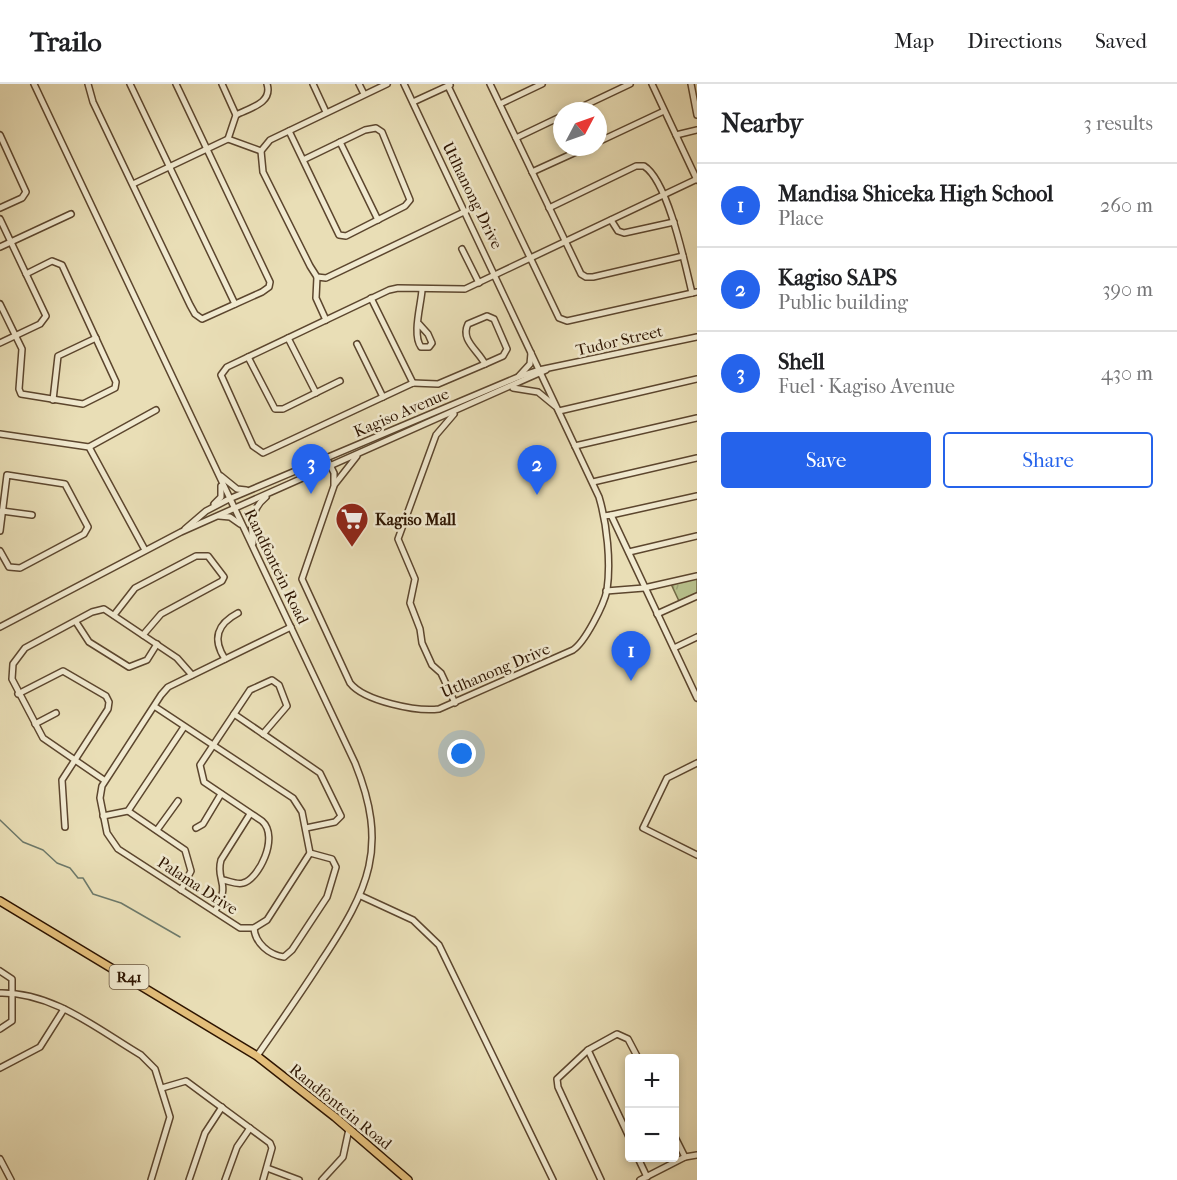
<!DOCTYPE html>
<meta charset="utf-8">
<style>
body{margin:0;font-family:"IM FELL French Canon",serif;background:#f2f2f2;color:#202124}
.controls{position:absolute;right:18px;bottom:18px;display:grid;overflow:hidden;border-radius:6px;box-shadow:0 3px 9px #0003}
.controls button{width:54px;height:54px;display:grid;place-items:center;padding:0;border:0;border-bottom:2px solid #e0e0e0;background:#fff;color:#202124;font:30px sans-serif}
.compass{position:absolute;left:553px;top:18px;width:54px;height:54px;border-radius:50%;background:#fff;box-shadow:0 3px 9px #0003;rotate:49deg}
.you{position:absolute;left:462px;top:670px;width:21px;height:21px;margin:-15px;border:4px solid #fff;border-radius:50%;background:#1a73e8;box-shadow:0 0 0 9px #1a73e833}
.badge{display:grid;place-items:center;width:39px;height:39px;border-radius:50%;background:#2563eb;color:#fff;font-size:20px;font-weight:700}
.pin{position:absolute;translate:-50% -50px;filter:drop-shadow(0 2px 3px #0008)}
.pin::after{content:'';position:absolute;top:32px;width:21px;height:18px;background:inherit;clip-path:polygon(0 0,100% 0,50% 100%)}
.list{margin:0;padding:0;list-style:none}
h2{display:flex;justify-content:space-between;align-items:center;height:78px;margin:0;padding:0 24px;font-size:26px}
h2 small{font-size:20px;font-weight:400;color:#757577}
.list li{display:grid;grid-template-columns:39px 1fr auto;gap:18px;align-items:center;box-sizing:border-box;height:84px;padding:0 24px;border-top:2px solid #e0e0e0}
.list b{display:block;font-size:22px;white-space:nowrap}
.list p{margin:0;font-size:20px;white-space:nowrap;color:#757577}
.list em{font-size:20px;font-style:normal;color:#757577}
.actions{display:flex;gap:12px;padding:18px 24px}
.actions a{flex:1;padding:14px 0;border:2px solid #2563eb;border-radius:6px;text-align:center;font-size:21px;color:#2563eb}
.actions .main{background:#2563eb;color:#fff}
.map{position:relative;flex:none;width:697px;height:1096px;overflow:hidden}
header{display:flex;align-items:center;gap:36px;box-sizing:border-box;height:84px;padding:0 30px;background:#fff;border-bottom:2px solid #e0e0e0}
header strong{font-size:28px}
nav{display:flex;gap:33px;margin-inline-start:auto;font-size:21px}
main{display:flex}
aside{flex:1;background:#fff}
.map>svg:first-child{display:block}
.park{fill:url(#park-tufts);stroke:#726a46;stroke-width:1.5}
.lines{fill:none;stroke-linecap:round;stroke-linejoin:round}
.stream{stroke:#6d796a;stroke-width:1.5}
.minor-casing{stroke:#5c462e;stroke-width:8}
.major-casing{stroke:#2d1400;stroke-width:10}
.minor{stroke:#f1ead0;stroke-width:5}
.major{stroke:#e4bf7b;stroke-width:7}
.labels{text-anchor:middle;stroke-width:5;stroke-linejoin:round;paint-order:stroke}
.shield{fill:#f1ead0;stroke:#68543e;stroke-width:1.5}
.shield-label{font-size:15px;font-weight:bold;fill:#2d1400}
.street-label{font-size:16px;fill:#2d1400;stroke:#f1ead0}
.poi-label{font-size:16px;font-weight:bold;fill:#2d1400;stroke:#f1ead0;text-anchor:start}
</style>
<header>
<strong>Trailo</strong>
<nav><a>Map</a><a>Directions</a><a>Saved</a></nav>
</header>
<main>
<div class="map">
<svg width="697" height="1096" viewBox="0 0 697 1096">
<defs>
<pattern id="park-tufts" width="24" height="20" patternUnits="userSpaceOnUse" patternTransform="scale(1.5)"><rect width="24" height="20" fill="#b8c18d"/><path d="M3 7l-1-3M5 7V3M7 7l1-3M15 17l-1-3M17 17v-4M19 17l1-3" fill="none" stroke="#9ea578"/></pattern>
</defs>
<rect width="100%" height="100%" fill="#e9deb6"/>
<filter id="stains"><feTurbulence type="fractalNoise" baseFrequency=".00333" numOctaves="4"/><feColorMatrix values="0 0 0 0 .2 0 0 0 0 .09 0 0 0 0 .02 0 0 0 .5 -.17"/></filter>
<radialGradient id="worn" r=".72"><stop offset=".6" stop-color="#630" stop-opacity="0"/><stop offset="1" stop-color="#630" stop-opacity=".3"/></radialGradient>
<polygon class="park" points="697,494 697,509 679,517 671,500"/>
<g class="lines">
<polyline class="stream" points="0,736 23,758 43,766 57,779 70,784 78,794 83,794 93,810 121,819 180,853"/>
<g class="minor-casing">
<g id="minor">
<path d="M34,0L355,679C389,763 369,805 322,876C301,909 279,940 257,972"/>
<polyline points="88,0 93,18 190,221 195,230 202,235 262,208 269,203 270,198 176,0"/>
<polyline points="130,0 235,220"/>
<polyline points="222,0 236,31 228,55"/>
<polyline points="313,0 326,28"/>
<polyline points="359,0 364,10"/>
<polyline points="387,0 270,56 261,67 263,88 310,182 317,193 326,194 466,127"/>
<polyline points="490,0 581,190 586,193 593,193 683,172"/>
<polyline points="652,0 697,96"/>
<polyline points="691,0 697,31"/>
<polyline points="448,2 559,234 567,237 697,208"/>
<polyline points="413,18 450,1"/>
<polyline points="500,20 542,0"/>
<polyline points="573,27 630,0"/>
<path d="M236,31C250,24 273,19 267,0"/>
<polyline points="289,47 339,151 346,152 405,122 410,116 382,48 376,44 365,46 303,76"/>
<polyline points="0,51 26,108 22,114 0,124"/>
<polyline points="676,51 697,46"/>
<polyline points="516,54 562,32"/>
<polyline points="340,58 378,136"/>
<polyline points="598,58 664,27"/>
<polyline points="532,88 587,63"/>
<polyline points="133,100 228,55 261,67"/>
<path d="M549,124L636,82H644C668,97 685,180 692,209"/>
<polyline points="0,135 46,232 40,240 0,259"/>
<polyline points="611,136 618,147 624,149 674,138"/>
<polyline points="0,163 71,130"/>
<polyline points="462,165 479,199"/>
<polyline points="317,193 316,214 326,236"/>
<polyline points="371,214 413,299"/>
<polyline points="0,220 22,265 19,305 21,310 83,320 115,304 116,298 62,181 52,177 26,190"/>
<path d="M487,232L494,235L507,265L503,272L485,280C478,266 460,256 468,240Z"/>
<path d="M419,240L428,250L432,259L429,263H421C412,251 421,221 422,206"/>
<polyline points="288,254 316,309"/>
<polyline points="357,260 383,313"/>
<polyline points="248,273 275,325 283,325 340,297"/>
<polyline points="519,292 530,280 531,269"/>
<polyline points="413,299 263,369 253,362 221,291 227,283 389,206 398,204 465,205 697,95"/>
<polyline points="413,299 438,300 485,280"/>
<polyline points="513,304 538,308 555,322"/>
<polyline points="53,316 58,272 96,254"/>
<polyline points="559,327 697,295"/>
<polyline points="454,330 436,351 398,455 415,495 410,519 420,545 422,559 432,581 441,589 455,619"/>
<polyline points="0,350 89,363 145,466"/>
<polyline points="575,362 697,334"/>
<polyline points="89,363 156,326"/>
<path d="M327,375L334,389V402L302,495L350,599C364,617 417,628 439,625L573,566C585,558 604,521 607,506C611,478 607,440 599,413L404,0"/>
<polyline points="221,392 237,405 246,406"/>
<polyline points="593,398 697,374"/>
<polyline points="335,400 357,372"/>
<polyline points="214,420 221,413 221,402"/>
<polyline points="2,427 32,431"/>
<polyline points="611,431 697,412"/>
<polyline points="219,432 230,433 240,440"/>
<polyline points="604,432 611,431 697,614"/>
<polyline points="185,445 206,427 229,415 518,293 539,286 697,253"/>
<polyline points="0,447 7,391 65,400 88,443 84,450 20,484 9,483 0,467"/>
<path d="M253,459C250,441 251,425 266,413"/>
<polyline points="629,468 697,452"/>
<polyline points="606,507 644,504 697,492"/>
<polyline points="657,530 697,512"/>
<polyline points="114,531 135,504 196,472 208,472 224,493 222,497 161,530 143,551"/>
<polyline points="76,538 89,558 129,583 147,576 157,560"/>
<polyline points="0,543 181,448 546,286"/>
<polyline points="674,564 697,553"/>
<path d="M225,575C212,555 217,540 238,529"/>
<polyline points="18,610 63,587 106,612 109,618 108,625 62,696 65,743"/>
<polyline points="154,622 293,714 302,728 310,769 267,836 254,844 240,844 118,765 107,749 100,714 102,702 161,611 168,603 291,543"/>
<polyline points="234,630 320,689 341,732 335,738 306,744"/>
<polyline points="35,640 56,629"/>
<polyline points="697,679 667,694 643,744 697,771"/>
<polyline points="104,696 43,654 12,595 13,580 25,564 92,528 104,525 177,574 192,591"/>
<polyline points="128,727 185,766 191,787 181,806"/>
<polyline points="103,732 128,727 184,643"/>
<polyline points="196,744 203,740 221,710"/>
<polyline points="157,746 178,717"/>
<path d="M223,796C229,797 237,801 243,799C258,796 280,753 262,737L204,698L200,681L250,606L272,596L279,601L287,622L263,650"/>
<polyline points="361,812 413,836 439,861 553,1096"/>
<path d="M215,827C232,798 215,797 221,776L250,730"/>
<path d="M254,844C255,859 269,871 284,873L292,866L327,813L336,783L332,775L310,769"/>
<polyline points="0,887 12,895 12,937 0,945"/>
<path d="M0,909C53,908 97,945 141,971L155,985L170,1033L151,1096"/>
<polyline points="588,966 630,1055"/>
<polyline points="0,984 40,963 64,925"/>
<polyline points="162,1004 186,997 270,1059 272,1064 263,1096"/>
<polyline points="674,1051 685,1073"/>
<polyline points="638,1074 647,1093"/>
<polyline points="0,1075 11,1096"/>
<polyline points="267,1084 299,1096"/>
<polyline points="189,1096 205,1049 222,1023"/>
<polyline points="225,1096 237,1063 250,1044"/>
<polyline points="322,1096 343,1073 349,1045"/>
<polyline points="601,1096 558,1003 557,995 588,966 617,950 628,955 638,974"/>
<polyline points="640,1096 685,1073 697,1071"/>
</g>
</g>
<g class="major-casing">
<polyline id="major" points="0,817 257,972 335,1033 408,1096"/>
</g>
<use href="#minor" class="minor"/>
<use href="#major" class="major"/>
</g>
<defs>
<g id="supermarket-pin" transform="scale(1.725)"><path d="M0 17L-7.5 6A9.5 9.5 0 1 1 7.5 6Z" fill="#8f2418" stroke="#f1ead0"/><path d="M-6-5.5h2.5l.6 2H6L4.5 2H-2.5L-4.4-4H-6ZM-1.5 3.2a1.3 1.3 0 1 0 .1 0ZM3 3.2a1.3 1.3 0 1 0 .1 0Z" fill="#fff"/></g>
</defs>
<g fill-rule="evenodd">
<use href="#supermarket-pin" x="352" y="435"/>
</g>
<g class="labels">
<rect class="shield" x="109.5" y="881" width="39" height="24" rx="4.5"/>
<g class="shield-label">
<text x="129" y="898">R41</text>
</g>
<g class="street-label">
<text transform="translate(473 111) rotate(64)" y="6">Utlhanong Drive</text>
<text transform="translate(619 256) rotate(-13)" y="6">Tudor Street</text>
<text transform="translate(401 328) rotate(-23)" y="6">Kagiso Avenue</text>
<text transform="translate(277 482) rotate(64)" y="6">Randfontein Road</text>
<text transform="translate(495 586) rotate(-23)" y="6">Utlhanong Drive</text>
<text transform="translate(198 801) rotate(33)" y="6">Palama Drive</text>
<text transform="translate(341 1022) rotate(39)" y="6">Randfontein Road</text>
</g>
<g class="poi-label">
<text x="375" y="441">Kagiso Mall</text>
</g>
</g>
<rect width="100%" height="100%" filter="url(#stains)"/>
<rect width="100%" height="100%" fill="url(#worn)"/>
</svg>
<div class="controls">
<button>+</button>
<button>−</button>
</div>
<svg class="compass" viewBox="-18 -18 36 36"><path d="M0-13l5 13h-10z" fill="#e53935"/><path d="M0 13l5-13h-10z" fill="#757577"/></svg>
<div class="you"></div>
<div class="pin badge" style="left:631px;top:597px">1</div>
<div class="pin badge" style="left:537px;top:411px">2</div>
<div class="pin badge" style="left:311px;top:410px">3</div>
</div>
<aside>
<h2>Nearby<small>3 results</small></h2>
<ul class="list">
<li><span class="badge">1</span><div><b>Mandisa Shiceka High School</b><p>Place</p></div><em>260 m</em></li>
<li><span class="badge">2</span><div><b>Kagiso SAPS</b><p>Public building</p></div><em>390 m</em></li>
<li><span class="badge">3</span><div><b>Shell</b><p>Fuel · Kagiso Avenue</p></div><em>430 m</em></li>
</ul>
<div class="actions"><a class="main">Save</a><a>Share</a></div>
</aside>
</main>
